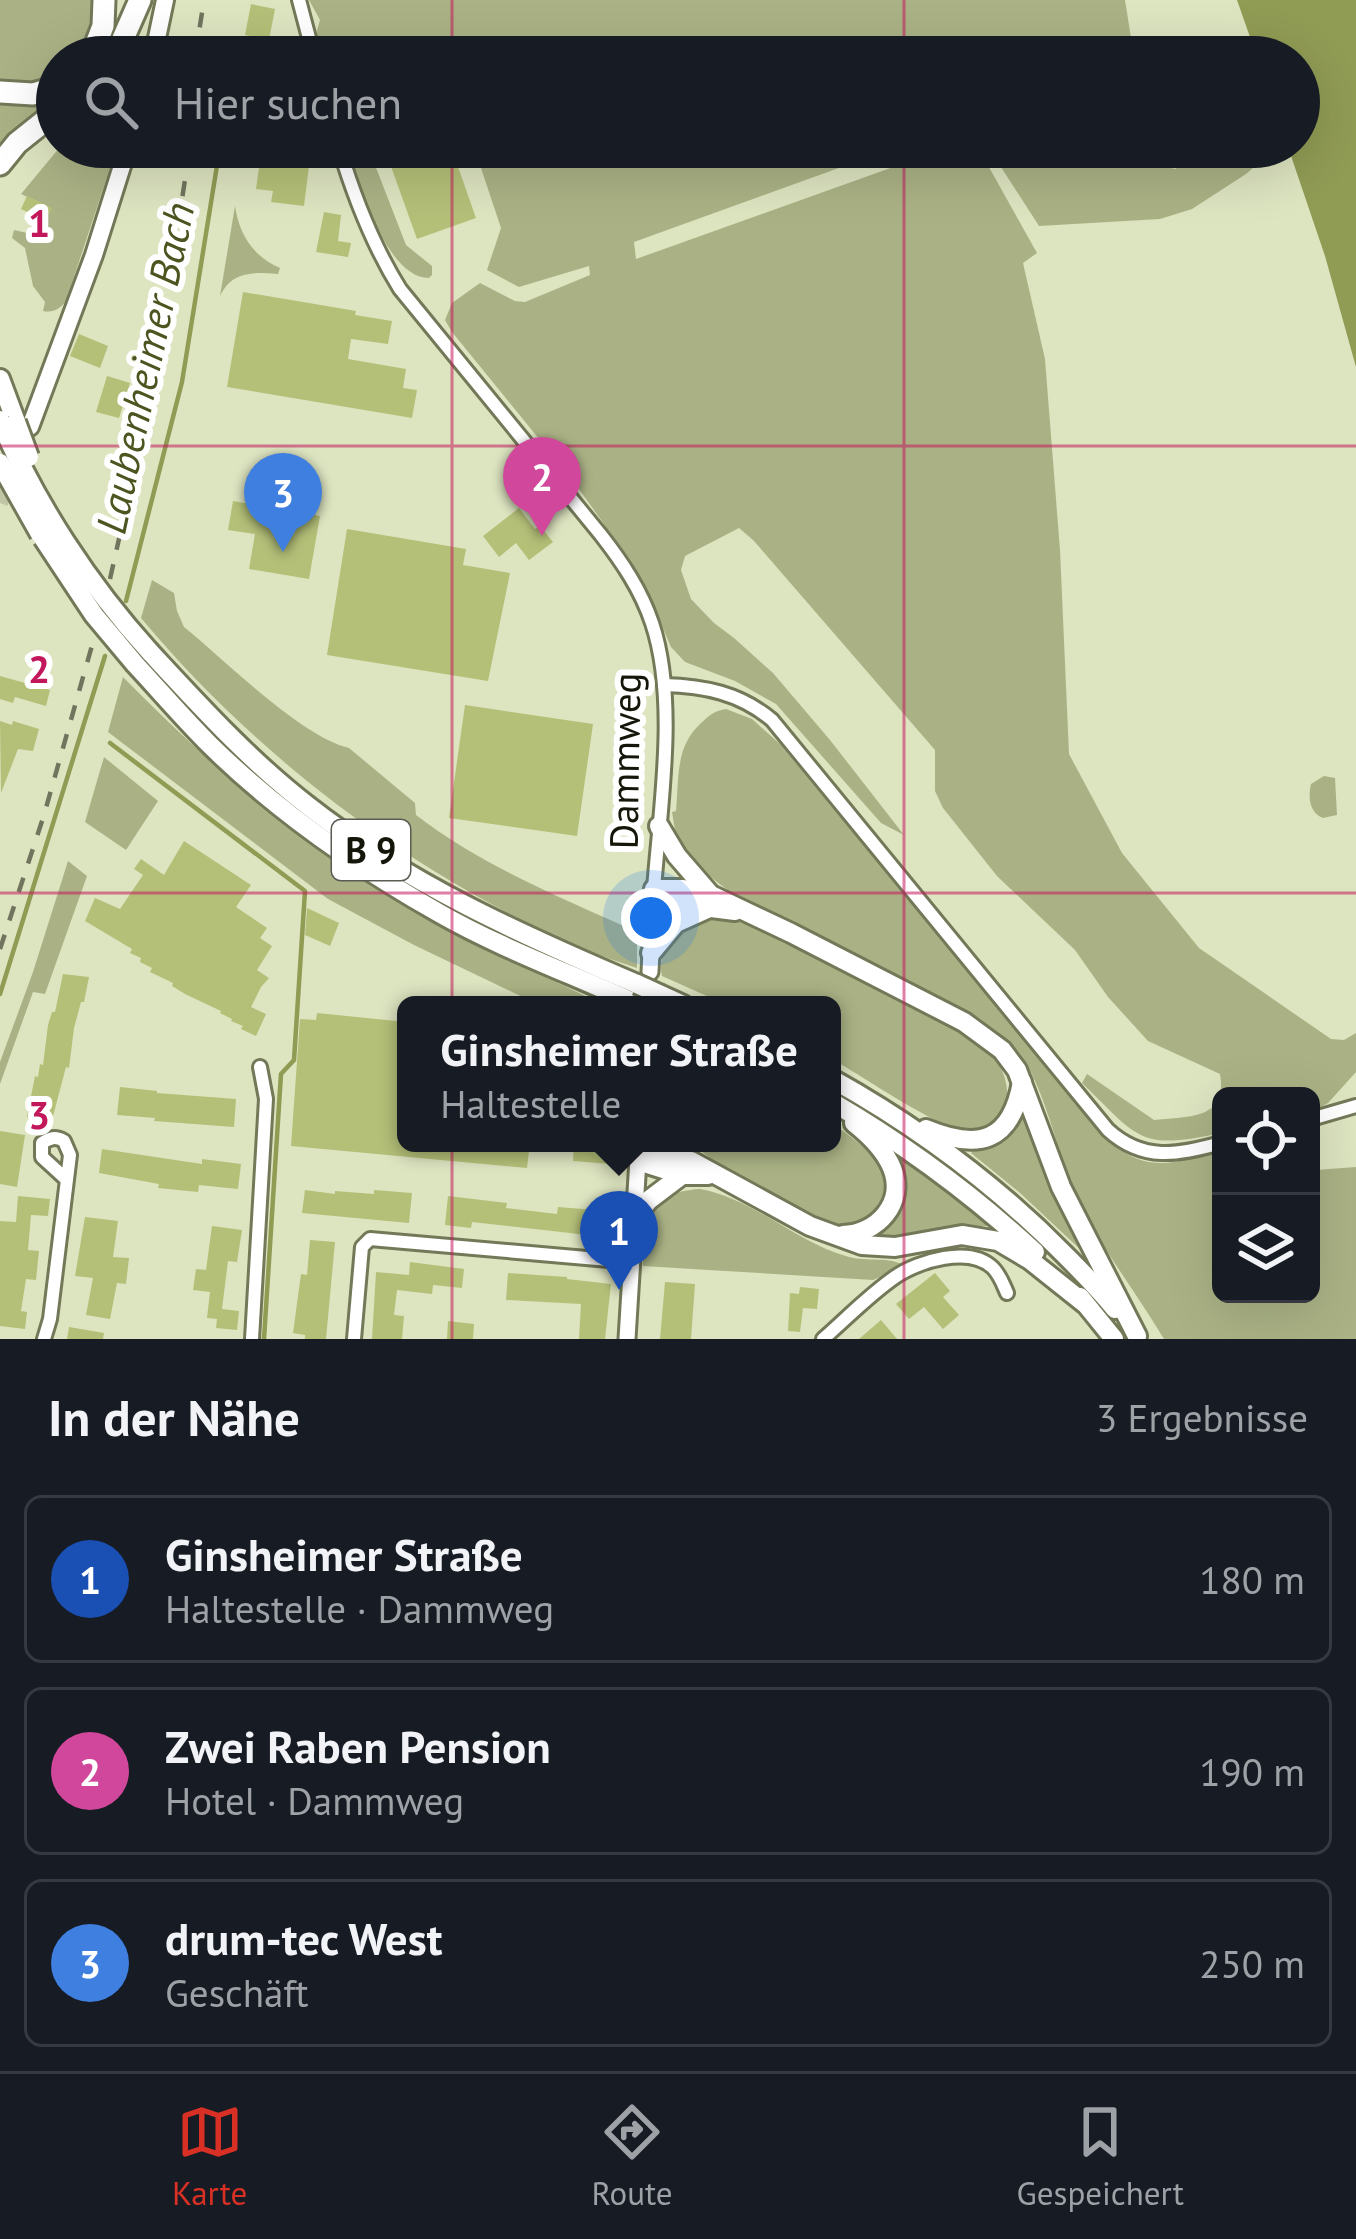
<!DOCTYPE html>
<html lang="de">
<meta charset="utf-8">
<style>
body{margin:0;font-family:"PT Sans",sans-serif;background:#20242c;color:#f1f3f6}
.controls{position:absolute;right:36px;bottom:36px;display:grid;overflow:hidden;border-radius:18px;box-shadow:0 12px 48px #0002}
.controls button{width:108px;height:108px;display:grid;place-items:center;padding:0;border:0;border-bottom:3px solid #363941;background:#171b24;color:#f1f3f6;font:60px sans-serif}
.you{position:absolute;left:651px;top:918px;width:42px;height:42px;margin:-30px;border:9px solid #fff;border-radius:50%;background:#1a73e8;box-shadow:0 0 0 18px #1a73e833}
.badge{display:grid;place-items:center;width:78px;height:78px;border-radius:50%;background:#d93025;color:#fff;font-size:39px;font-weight:700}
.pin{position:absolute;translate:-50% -99px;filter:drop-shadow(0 3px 6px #0008)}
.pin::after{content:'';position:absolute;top:63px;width:42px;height:36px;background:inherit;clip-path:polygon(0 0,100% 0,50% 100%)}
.popup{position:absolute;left:397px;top:996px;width:444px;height:156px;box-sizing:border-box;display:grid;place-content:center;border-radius:18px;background:#171b24;filter:drop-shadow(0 3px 9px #0005);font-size:39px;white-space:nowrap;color:#9ea1a6}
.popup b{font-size:45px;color:#f1f3f6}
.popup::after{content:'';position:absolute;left:50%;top:100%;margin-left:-24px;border:24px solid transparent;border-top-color:#171b24}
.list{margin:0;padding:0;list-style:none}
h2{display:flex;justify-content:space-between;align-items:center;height:156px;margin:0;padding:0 48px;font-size:51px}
h2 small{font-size:39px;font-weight:400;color:#9ea1a6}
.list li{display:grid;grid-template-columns:78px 1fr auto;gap:36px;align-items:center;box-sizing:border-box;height:168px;margin:0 24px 24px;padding:0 24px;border:3px solid #363941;border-radius:18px}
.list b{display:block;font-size:45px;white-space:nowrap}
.list p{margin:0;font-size:39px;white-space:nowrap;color:#9ea1a6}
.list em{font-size:39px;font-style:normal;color:#9ea1a6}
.icon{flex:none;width:66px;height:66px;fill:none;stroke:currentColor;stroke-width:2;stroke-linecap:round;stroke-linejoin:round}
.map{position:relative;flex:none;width:1356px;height:1339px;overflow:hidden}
.search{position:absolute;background:#171b24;box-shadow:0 12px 48px #0002;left:36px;right:36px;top:36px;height:132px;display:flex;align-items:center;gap:30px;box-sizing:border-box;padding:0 42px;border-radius:66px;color:#9ea1a6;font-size:45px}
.sheet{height:732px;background:#171b24}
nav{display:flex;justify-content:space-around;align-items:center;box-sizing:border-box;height:168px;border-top:3px solid #363941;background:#171b24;font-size:33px;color:#9ea1a6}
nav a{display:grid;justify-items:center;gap:6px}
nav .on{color:#d93025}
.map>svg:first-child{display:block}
.green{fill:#aab285}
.water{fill:#909b54}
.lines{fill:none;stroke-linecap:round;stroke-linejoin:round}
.stream{stroke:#909b54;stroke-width:4.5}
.building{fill:#b4c078}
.secondary-tunnel{stroke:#bfc5a5;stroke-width:16;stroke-dasharray:16 8;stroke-linecap:butt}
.minor-casing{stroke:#737958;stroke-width:18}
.tertiary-casing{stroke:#737958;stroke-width:21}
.secondary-casing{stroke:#737958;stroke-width:22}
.trunk-casing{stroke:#737958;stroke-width:24}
.motorway-casing{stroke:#737958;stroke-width:27}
.minor{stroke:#fff;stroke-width:12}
.tertiary{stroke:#fff;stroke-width:15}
.secondary{stroke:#fff;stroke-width:16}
.trunk{stroke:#fff;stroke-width:18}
.motorway{stroke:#fff;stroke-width:21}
.rail{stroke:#71755e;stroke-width:4.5;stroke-dasharray:15 15;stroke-linecap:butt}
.trunk-bridge-casing{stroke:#737958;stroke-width:24;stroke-linecap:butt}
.trunk-bridge{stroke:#fff;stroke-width:18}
.grid{fill:none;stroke:#c2185b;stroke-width:3;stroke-opacity:0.55}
.labels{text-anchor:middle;stroke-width:12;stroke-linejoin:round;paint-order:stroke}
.shield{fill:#fff;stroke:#5a5c53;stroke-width:3}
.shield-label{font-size:36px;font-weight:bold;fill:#141609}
.street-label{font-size:39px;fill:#141609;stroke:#fff}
.water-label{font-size:42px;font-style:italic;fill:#4d5420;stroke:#fff}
.grid-label{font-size:39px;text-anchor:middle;font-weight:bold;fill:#c2185b;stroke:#fff;stroke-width:12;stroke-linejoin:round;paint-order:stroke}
</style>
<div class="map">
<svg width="1356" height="1339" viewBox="0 0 1356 1339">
<rect width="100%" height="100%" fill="#dde4c0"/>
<g class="green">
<polygon points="0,0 96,0 96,22 82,57 57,57 57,79 40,86 0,85"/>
<path d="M309,0H1125L1134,57H438C413,32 371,27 349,57H319L316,34L320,20Z"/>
<polygon points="57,94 57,104 0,154 0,99"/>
<path d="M60,147H117L66,301C60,309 53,313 43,311L45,302L33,286L25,248L12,238L14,230L27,233L35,219L44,223L51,208L21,194Z"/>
<path d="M347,147H368L406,245L432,266V275L429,278C386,278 359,182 347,147Z"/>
<path d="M474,147H897L634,242L636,259L910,161C935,155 963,143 985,160L1037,253L1023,263L1045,359L1060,550L1069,754L1122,853L1199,948L1331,1039L1344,1040L1356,1033V1072L1328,1103L1311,1112V1096H1221V1133C1138,1151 1139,1138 1082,1083L1087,1074L1154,1120C1187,1116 1228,1121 1220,1074L1148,1041L1108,997L1075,950L997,876L943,808L935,791V750L754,541L739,528L685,556L681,570L691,599L714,623L734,638L773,673L830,740L904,835L881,823L776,704L735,681L685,662L671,647L644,584L626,555L574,482L452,332L445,320L452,303L480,283L515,301L525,302L590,275L589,266L519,287L487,270L501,228Z"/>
<polygon points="988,147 1154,147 1158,164 1175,169 1207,147 1268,147 1270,153 1246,174 1192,209 1160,219 1039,226"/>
<path d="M235,206C239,233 252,256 280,268L278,274C253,272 232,271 220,296Z"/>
<path d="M152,580L174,593L177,611L184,627C225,660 300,736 349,748L415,803L416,815C482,866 562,898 637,932V968C617,961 599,956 578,947C410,872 259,759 141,618Z"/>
<path d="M123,677C209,764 300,846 407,906C470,942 538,972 603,1005H539L414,945L328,899L108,732Z"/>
<path d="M726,709L752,719L780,744L1103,1135C1143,1175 1171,1164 1221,1151V1294H1311V1168L1316,1170L1356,1167V1339H1164C1137,1294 1105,1253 1081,1206C1058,1162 1047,1088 1018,1052C1005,1035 985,1024 967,1013L730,892L708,875L692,858L675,830L672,812L676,811C679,780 675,747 700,724C709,716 713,711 726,709Z"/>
<polygon points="104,757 158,801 126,850 85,822"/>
<path d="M1324,776L1335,778L1337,815L1323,818C1309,813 1308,796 1311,784Z"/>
<polygon points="68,861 87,876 45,994 33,992 0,1084 0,1062 33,972"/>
<path d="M723,918C772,928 814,955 858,978C871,985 885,995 899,1000C931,1012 969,1030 993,1057C1017,1083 1011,1132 970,1132C943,1132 861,1075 832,1059V1005H727L662,976C656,952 677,925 702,920C709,918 716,919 723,918Z"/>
<path d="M1025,1109L1085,1250L1083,1252L1019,1192L971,1153C994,1132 1009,1144 1025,1109Z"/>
<path d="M832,1123C849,1135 869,1149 880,1167C903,1206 864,1232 827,1223C789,1212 722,1169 691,1143H832Z"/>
<path d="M897,1155L926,1175L989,1226L946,1227L894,1240L872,1238C905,1220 913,1191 895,1158Z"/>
<path d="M700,1189C755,1199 796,1243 849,1257C868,1262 889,1256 906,1266L873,1280L643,1266C645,1222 648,1192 700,1189Z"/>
</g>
<polygon class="water" points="1237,0 1356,0 1356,367 1325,256 1288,147 1299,147 1299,57 1257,57"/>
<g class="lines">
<g class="stream">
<polyline points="243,57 256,41"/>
<polyline points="126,601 182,382 220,147"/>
<polyline points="110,743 305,891 294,1060 281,1074 264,1339"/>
<polyline points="0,994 105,656"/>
</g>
</g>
<g class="building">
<polygon points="251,4 275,9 269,40 245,35"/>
<polygon points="384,147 451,147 476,218 417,239"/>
<polygon points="278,154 310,158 304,206 271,202 273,191 256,189 260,160 277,162"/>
<polygon points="27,196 52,208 46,221 21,209"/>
<polygon points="324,212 341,215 338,241 351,243 348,257 316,252"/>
<polygon points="243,292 356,311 355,315 392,321 388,344 351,339 348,359 406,369 403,388 417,390 412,418 227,387"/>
<polygon points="79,334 108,346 100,368 70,356"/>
<polygon points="107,376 130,383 119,418 96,412"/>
<polygon points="233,501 320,516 309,579 249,569 255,534 228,530"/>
<polygon points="519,508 535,529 540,526 553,542 529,560 516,543 499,557 483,536"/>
<polygon points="347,529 466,549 463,565 510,573 488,681 327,655"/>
<polygon points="0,676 50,690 46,706 15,697 13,703 0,699"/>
<polygon points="465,705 593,724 577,836 449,818"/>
<polygon points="0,721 12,725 13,721 39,729 33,751 18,749 1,793"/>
<polygon points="184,841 251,885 236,907 267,928 260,938 272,946 257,970 269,978 261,987 251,1007 266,1014 256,1036 241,1029 243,1026 231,1021 232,1019 220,1013 221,1011 185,994 172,986 173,983 150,972 152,968 140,962 141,958 130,953 132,949 85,921 95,898 120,909 143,875 134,869 141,859 164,875"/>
<polygon points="307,908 339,923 330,946 305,935"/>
<polygon points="63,974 89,977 84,1002 81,1002 74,1028 69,1068 66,1067 52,1120 27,1117 35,1076 38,1077 40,1064 43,1065 48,1025 52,1012 55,1012"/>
<polygon points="317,1013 406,1022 406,1143 530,1143 527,1168 291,1146 300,1019 316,1020"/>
<polygon points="120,1087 157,1091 157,1093 236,1099 234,1127 154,1121 155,1118 117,1115"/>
<polygon points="0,1131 25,1135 17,1187 0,1184"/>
<polygon points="574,1143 612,1143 610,1164 573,1161"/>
<polygon points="102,1149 202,1164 202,1159 241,1164 238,1189 199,1185 198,1192 158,1188 159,1184 99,1173"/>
<polygon points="305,1190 335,1194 335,1191 374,1194 374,1190 412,1193 409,1223 302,1213"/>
<polygon points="18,1196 50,1199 48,1216 31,1215 28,1250 39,1251 36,1280 26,1279 21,1311 27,1312 25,1329 0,1326 0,1221 16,1222"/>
<polygon points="448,1196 507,1203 506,1208 557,1214 558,1207 608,1211 608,1214 616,1214 614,1238 472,1222 471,1228 445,1225"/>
<polygon points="85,1217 118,1221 113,1257 129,1258 126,1284 117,1283 110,1319 86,1315 93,1278 75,1276"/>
<polygon points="212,1226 242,1230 237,1262 228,1261 222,1309 239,1311 237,1330 216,1328 217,1319 207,1318 210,1292 193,1290 196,1269 206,1270"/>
<polygon points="310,1240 335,1242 326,1339 305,1339 305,1335 293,1333 301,1274 307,1275"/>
<polygon points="410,1262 464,1269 462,1288 433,1285 432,1294 397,1290 394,1315 404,1316 402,1339 372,1339 376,1272 409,1275"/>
<polygon points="508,1273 567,1277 567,1279 611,1284 605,1339 579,1339 581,1304 506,1300"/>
<polygon points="935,1273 950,1291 943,1297 959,1315 943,1329 924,1307 909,1319 896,1304"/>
<polygon points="665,1282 695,1284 691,1339 660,1339"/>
<polygon points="800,1287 819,1289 817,1309 803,1308 800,1332 788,1331 790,1293 799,1294"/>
<polygon points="881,1320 897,1339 859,1339"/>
<polygon points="448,1321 474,1324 473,1339 447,1339"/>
<polygon points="69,1327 104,1333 103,1339 67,1339"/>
</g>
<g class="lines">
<polyline class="secondary-tunnel" points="0,503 12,473"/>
<g class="minor-casing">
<g id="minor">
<polyline points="299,0 314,57"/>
<path d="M339,147C354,197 372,244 400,289L601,535C622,562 641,590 652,623C678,700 660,808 654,889"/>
<path d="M664,685C704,686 740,693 772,720L1108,1130C1143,1162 1178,1155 1221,1143"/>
<polyline points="1311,1119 1356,1106"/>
<path d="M44,1339L50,1319L70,1155L64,1141C55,1136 50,1138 42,1143V1157L66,1179"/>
<polyline points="252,1339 266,1099 260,1067"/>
<polyline points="354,1339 362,1247 370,1239 632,1262"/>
<path d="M823,1339C846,1319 869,1295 895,1277C918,1261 970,1245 993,1268C1000,1275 1003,1284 1007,1293"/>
</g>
</g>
<g class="tertiary-casing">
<g id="tertiary">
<polyline points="650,972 654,889"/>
<polyline points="627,1339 639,1143"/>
</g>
</g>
<g class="secondary-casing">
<g id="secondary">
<polyline points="153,57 165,0"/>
<polyline points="30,427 94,255 128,147"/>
</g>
</g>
<g class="trunk-casing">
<g id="trunk">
<polyline points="0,379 16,422"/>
<path d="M150,652C200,706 249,760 307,805C406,883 522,935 637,984"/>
<path d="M135,664C160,691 184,719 210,745C278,812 356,866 439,913C502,949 572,974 639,1005"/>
<polyline points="659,826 677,856 709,893"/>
<polyline points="654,889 683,889 713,896 791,933 964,1022 1002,1050 1017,1070 1061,1187 1137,1336"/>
<polyline points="658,891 688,905 735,911"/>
<polyline points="651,953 676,923 707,909"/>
<polyline points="661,995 683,1005"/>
<path d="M832,1079C918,1127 995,1184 1064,1254C1082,1272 1100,1290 1115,1309"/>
<path d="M832,1102C906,1145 972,1194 1035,1252"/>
<path d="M926,1129C979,1151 1011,1142 1022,1082"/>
<polyline points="638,1161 663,1155 691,1161 810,1226 862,1245 895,1247 962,1235 998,1241 1030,1260 1084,1303"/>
<polyline points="638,1161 682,1175 708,1175"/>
<polyline points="635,1216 649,1200 682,1175"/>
<path d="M843,1235C877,1234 906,1203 892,1168C885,1151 868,1134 854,1123"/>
<polyline points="1080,1297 1114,1339"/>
</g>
</g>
<g class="motorway-casing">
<g id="motorway">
<polyline points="91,57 103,26 104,0"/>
<polyline points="115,57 140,0"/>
<polyline points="0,92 33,94 57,87"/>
<polyline points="0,164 17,143 57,111"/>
</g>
</g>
<use href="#minor" class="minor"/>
<use href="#tertiary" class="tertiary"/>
<use href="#secondary" class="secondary"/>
<use href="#trunk" class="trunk"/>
<use href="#motorway" class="motorway"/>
<g class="rail">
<polyline points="195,57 204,0"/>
<polyline points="110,579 154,383 190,147"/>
<polyline points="0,949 44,815 93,642"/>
</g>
<g class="trunk-bridge-casing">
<g id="trunk-bridge">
<path d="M0,420C36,504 89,585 150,652"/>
<polyline points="16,422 29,457"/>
<polyline points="0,463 40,534"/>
<polyline points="43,538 94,615 135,664"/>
<polyline points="637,984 661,995"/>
</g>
</g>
<use href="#trunk-bridge" class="trunk-bridge"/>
</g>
<path class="grid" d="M452,0V57M904,0V57M452,147V1339M904,147V1339M0,446H1356M0,893H1356"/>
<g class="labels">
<rect class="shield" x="332" y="820" width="78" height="60" rx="9"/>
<g class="shield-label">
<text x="371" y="863">B 9</text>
</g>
<g class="street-label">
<text transform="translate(625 761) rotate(-89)" y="14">Dammweg</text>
</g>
<g class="water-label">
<text transform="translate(145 368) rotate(-78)" y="15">Laubenheimer Bach</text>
</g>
</g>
<g class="grid-label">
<text x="39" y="237">1</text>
<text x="39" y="683">2</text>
<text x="39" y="1129">3</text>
</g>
</svg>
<div class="controls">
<button><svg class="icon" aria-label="locate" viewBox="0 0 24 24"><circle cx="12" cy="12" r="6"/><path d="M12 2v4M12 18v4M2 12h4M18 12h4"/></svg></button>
<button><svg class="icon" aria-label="layers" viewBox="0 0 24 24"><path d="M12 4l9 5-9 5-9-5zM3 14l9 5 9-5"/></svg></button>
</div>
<div class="you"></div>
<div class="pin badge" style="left:619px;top:1290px;background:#1a4fb4">1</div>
<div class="popup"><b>Ginsheimer Straße</b>Haltestelle</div>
<div class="pin badge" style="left:542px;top:536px;background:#d1479c">2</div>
<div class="pin badge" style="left:283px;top:552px;background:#3f7fe0">3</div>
<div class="search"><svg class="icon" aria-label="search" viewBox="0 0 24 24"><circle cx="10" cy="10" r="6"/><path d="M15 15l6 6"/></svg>Hier suchen</div>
</div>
<section class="sheet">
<h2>In der Nähe<small>3 Ergebnisse</small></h2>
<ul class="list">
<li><span class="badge" style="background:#1a4fb4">1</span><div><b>Ginsheimer Straße</b><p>Haltestelle · Dammweg</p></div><em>180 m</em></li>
<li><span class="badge" style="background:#d1479c">2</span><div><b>Zwei Raben Pension</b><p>Hotel · Dammweg</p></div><em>190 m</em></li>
<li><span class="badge" style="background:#3f7fe0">3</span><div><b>drum-tec West</b><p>Geschäft</p></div><em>250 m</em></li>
</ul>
</section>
<nav>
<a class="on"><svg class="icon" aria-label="map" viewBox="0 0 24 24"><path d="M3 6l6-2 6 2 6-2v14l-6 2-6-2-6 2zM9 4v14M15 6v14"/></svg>Karte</a>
<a><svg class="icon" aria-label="directions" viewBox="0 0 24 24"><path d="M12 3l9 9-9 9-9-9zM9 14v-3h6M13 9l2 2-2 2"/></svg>Route</a>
<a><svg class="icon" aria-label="saved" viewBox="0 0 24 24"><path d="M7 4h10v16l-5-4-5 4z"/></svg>Gespeichert</a>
</nav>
